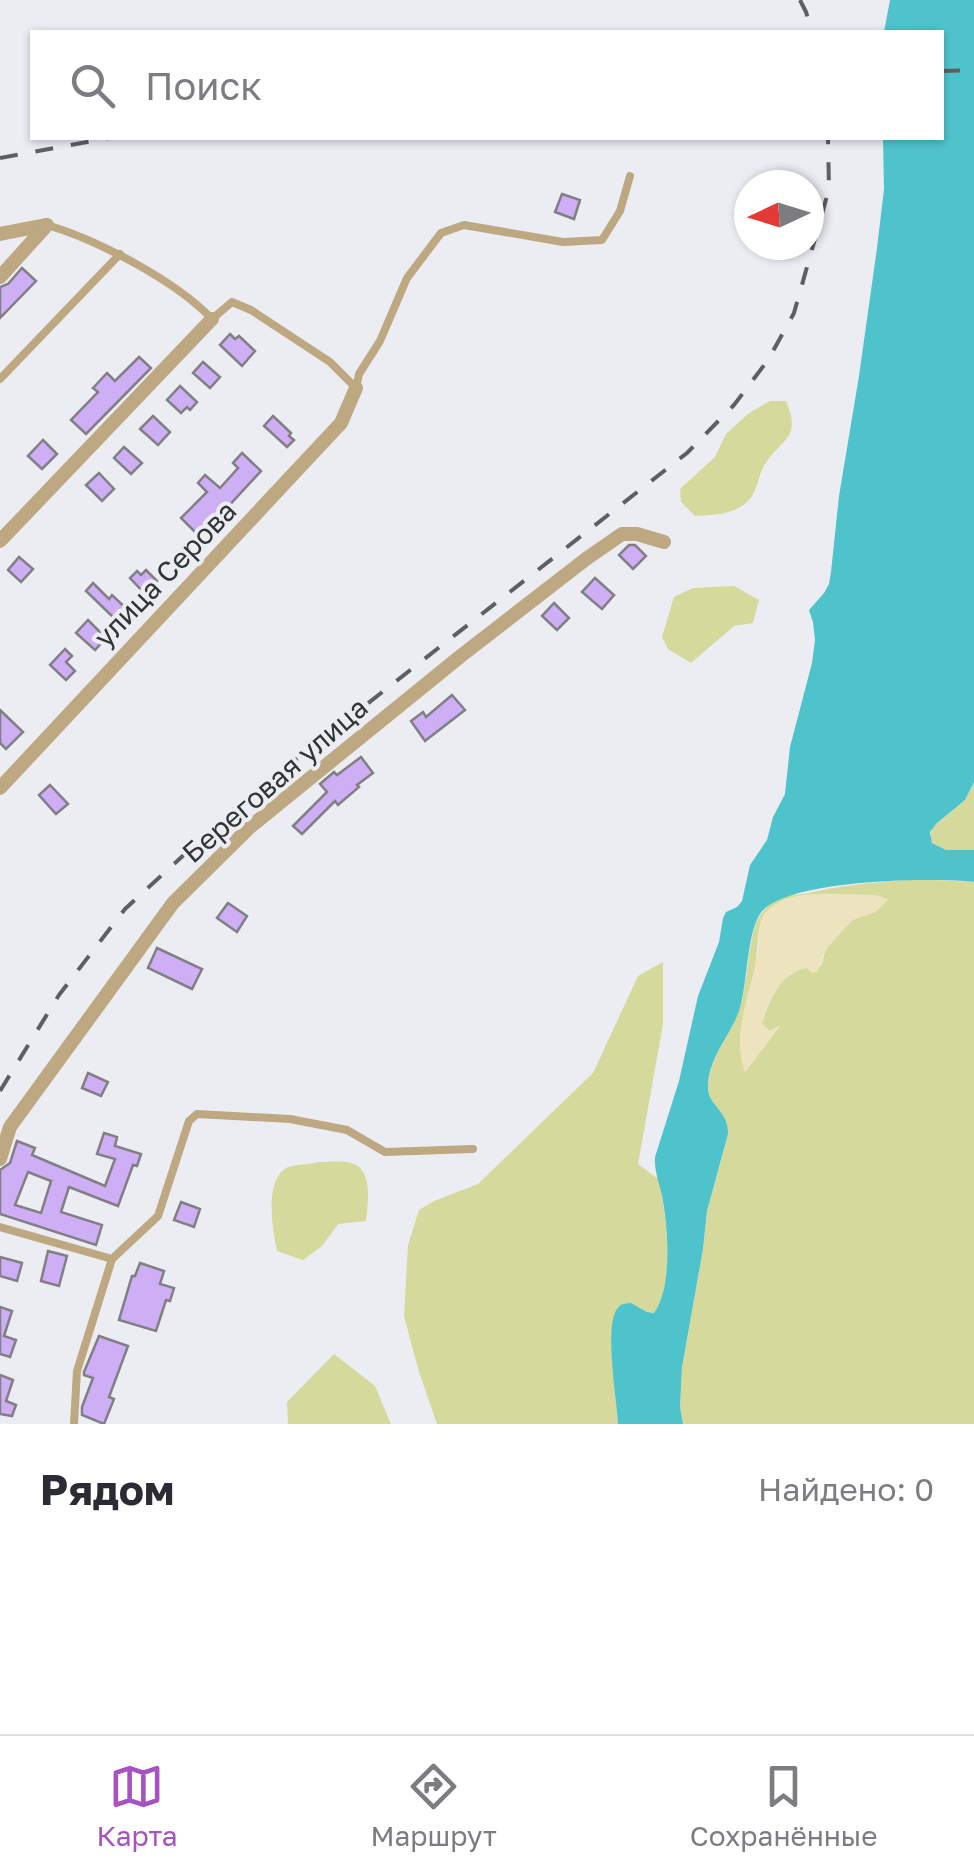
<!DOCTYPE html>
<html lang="ru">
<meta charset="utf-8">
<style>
body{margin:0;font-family:"Golos Text",sans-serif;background:#f2f2f3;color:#2b2b33}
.compass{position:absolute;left:734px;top:170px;width:90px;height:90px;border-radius:50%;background:#fff;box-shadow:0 2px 8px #0004;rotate:266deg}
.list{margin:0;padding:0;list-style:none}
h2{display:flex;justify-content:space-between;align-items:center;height:130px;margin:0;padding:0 40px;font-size:42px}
h2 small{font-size:32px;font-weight:400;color:#7c7c81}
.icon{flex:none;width:55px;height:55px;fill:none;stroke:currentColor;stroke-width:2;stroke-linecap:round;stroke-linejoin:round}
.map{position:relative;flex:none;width:974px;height:1424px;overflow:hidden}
.search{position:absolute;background:#fff;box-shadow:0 2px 8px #0004;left:30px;right:30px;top:30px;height:110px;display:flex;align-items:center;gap:25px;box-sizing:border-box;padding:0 35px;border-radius:0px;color:#7c7c81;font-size:38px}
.sheet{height:310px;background:#fff}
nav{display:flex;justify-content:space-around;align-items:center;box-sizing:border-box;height:140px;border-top:2px solid #e1e1e2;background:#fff;font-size:28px;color:#7c7c81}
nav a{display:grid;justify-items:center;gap:5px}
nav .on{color:#a652c1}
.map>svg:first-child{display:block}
.green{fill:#d5da9c;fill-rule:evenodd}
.sand{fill:#ede3be}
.water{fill:#4fc3cc}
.building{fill:#ceaef5;stroke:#817f84;stroke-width:2.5;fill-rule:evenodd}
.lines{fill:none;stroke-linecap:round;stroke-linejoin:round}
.lane{stroke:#bea881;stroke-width:8}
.street{stroke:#bea881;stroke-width:14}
.rail{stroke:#5d5f61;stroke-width:4;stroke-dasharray:18 18;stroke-linecap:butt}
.labels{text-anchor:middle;stroke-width:8;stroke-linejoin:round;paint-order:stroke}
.street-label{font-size:28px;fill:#323334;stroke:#ebedf2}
</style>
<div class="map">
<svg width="974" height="1424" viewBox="0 0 974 1424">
<rect width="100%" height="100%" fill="#ebedf2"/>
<g class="green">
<path d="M770,401H786C802,439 782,438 765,464C758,475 758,491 748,501C734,515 713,515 695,516L681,502L680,489L715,457L726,434L749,413Z"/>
<polygon points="734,586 759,600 753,623 734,626 691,663 668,649 662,637 674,597 693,588"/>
<path d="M974,782V850C955,849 925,857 932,828L965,800Z"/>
<path d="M917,879L974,882V1424H683L680,1407L682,1367L703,1249L707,1211L728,1134C729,1113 707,1106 708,1087C708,1059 731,1035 739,1009C748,982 747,953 755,926C759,914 769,903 780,898C787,895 795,895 803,894C841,885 878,882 917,879ZM875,895L887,900L875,912L852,920L843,930L826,949L821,966C814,967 803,967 797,970C777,981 768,1004 762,1024L770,1031L779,1027L746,1071L759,928L798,896Z"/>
<path d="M663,962V1024L638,1164L658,1179L660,1187C667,1222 675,1282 655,1313L647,1312L631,1303L612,1356L618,1424H437L419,1372L404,1316L408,1245L419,1210L434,1201L478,1184L593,1073L638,976Z"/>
<path d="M319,1162C330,1162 344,1160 354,1164C373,1172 368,1205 366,1221L338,1224L322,1246L303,1260L277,1251C273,1230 263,1179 288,1167C294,1165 311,1164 319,1162Z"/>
<polygon points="334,1354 375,1386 391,1424 288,1424 287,1402"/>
</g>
<path class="sand" d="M875,895L888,899L875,912L853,920L843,930L826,949L817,972L811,973L807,968C781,972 768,1002 762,1024L769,1031L781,1025L745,1072C730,1032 752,992 758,951C760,939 757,925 764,914C765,912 775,904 776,904C796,889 849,895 875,895Z"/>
<path class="water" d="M890,0H974V782L965,800L936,824L930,832L932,843L946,850H974V882C933,877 783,879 760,914C746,937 748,983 739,1011C730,1036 707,1060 708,1088C708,1106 729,1111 728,1134L707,1211L703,1249L682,1367L680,1407L683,1424H618C617,1401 604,1326 617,1309C621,1303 624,1304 631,1303L647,1312L654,1313C673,1287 668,1227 662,1196C659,1182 654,1170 655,1157L679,1081L698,996L719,942L723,918L726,912L737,907L742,901L750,865L767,840L773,817L785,794L790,747L812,663L815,640L813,622L809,610L824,593L829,584L831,572L839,496L859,376L877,248L884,189L883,138H942V32H884Z"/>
<g class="building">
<polygon points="562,194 580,200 574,219 555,212"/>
<polygon points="22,268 36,281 0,318 0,287 8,284"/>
<polygon points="230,334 235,339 239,336 255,351 242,366 220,345"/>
<polygon points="139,357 151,368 86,434 71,420 98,392 93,388 107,373 115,381"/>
<polygon points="203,362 220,377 210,388 193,373"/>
<polygon points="180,386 197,402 190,410 187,407 181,413 167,400"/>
<polygon points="153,416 170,432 158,445 140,429"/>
<polygon points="273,416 291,433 289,436 294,440 287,447 264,426"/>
<polygon points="43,440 57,454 42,469 28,456"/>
<polygon points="124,447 142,463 131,474 114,458"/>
<polygon points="242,453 261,471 200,537 181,518 207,492 198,483 205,475 220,488 238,468 233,463"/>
<polygon points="99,473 114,489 102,501 86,485"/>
<polygon points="629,545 635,545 646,556 633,569 619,555"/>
<polygon points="19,557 33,569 21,582 8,570"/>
<polygon points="146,570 157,581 145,594 130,578 137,571 141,575"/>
<polygon points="595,578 614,595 602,609 582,592"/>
<polygon points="93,583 109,599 112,595 128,610 117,621 86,591"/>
<polygon points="554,603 569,618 557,630 542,616"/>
<polygon points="88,620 106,638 95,650 76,633"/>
<polygon points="65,649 72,656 66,662 75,671 66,680 50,665"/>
<polygon points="452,695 465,710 425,741 411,721 423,712 426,717"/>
<polygon points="0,710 23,732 6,749 0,743"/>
<polygon points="361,757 373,773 357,785 359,787 338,805 335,801 302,834 293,826 327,792 320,784 334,772 337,775"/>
<polygon points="50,785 68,804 56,814 39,795"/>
<polygon points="228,903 247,916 237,932 217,918"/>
<polygon points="157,948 202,969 192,989 148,968"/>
<polygon points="88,1073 108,1082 101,1096 82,1088"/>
<path d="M104,1133L117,1137L115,1146L141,1154L137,1166L133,1165L118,1206L69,1187L61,1212L102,1225L96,1245L0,1214V1170L10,1163L17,1141L35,1148L32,1155L105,1186L115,1159L97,1154ZM28,1172L51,1181L41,1213L15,1205Z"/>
<polygon points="181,1202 200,1209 194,1227 174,1220"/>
<polygon points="48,1251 67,1256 59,1286 41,1281"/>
<polygon points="0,1257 22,1263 17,1281 0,1276"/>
<polygon points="140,1263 164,1271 160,1284 174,1288 170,1301 166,1300 156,1331 119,1320 132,1276 135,1276"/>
<polygon points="0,1307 12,1311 4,1336 16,1340 10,1357 0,1354"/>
<polygon points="99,1336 128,1346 109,1397 114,1399 104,1424 82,1415 82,1407 93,1378 84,1375 84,1372"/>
<polygon points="0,1375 13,1380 6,1401 16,1405 12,1416 0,1414"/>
</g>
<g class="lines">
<g class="lane">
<path d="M47,225C98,240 176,281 212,319L232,302L251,310L330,362L356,388L359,374L380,341L407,278L441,233L464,225L563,242L602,240L620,211L630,176"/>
<polyline points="0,379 120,254"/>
<polyline points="0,1227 112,1259"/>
<polyline points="74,1424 77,1371 112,1259 158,1216 189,1121 197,1114 290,1119 347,1130 385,1152 473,1149"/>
</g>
<g class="street">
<polyline points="0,234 46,225"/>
<polyline points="0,277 47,225"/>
<polyline points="0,541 212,319"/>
<polyline points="0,788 341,423 356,388"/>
<polyline points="0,1159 10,1127 173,903 250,827 462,655 586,559 622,534 637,534 664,542"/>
</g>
<g class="rail">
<polyline points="800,0 806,12 812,32"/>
<polyline points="942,71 974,70"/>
<polyline points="0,158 109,138"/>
<polyline points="0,1091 59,995 125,909 237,806 687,453 734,405 768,360 794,313 829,189 828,138"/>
</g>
</g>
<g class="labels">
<g class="street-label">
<text transform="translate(165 574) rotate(-46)" y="10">улица Серова</text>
<text transform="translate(275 780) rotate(-41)" y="10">Береговая улица</text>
</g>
</g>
</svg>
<svg class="compass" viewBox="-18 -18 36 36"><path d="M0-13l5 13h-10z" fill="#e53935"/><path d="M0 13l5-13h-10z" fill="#7c7c81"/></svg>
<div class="search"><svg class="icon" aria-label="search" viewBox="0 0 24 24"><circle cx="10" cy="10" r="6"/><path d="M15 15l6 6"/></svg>Поиск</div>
</div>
<section class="sheet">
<h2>Рядом<small>Найдено: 0</small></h2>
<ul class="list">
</ul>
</section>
<nav>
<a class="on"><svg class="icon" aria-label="map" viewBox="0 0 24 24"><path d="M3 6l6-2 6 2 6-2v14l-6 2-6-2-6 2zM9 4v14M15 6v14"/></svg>Карта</a>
<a><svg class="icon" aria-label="directions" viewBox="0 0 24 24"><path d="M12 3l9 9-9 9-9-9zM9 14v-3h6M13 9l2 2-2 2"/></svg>Маршрут</a>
<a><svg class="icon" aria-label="saved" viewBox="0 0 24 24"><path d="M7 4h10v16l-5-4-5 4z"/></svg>Сохранённые</a>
</nav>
